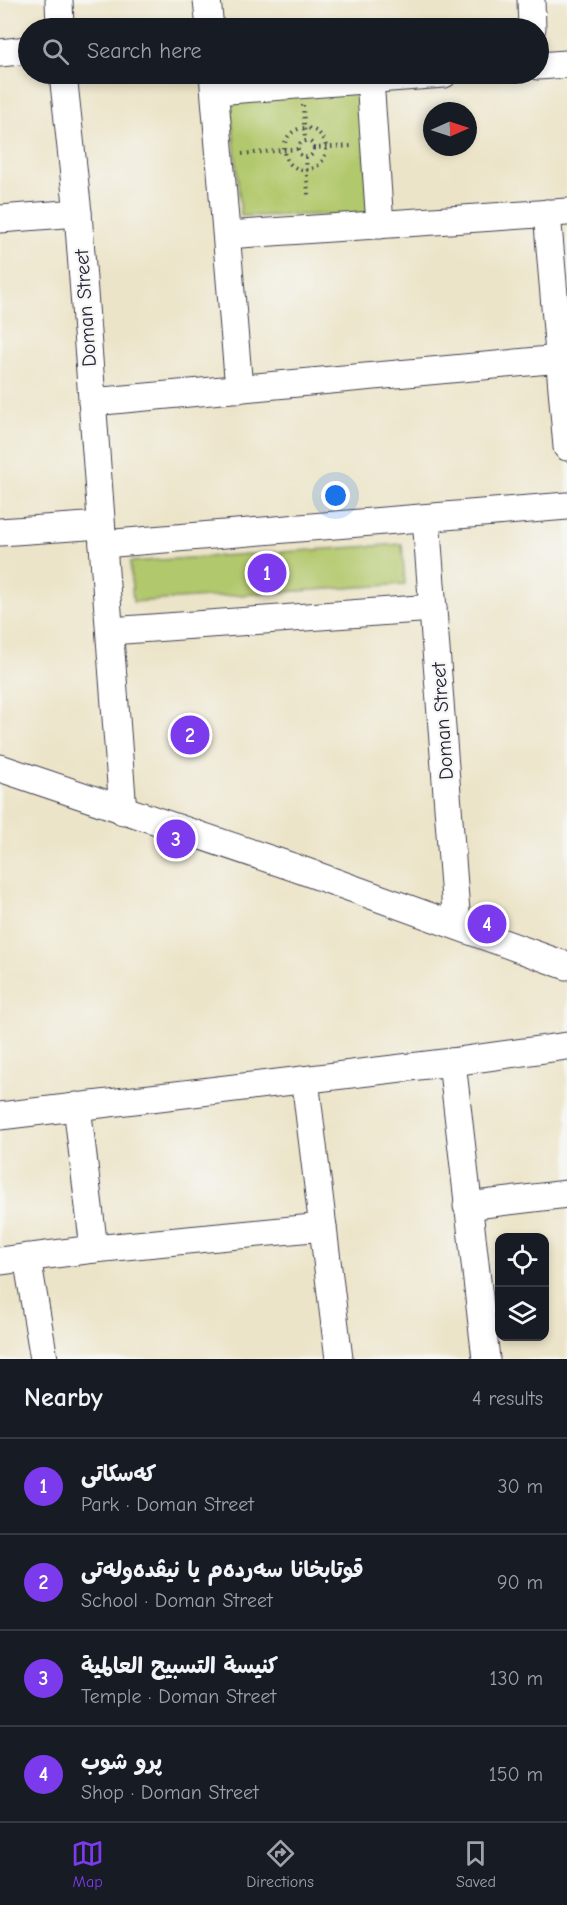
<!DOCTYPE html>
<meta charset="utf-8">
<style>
body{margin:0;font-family:"Comic Neue","Playpen Sans Arabic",sans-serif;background:#20242c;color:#f1f3f6}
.controls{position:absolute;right:18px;bottom:18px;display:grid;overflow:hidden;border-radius:12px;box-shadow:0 3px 9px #0003}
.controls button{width:54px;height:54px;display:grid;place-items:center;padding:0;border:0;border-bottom:2px solid #363941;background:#171b24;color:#f1f3f6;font:30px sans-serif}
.compass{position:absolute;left:423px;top:102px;width:54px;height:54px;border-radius:50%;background:#171b24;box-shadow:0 3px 9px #0003;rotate:87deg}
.you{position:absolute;left:336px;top:496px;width:21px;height:21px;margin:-15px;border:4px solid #fff;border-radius:50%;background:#1a73e8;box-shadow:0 0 0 9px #1a73e833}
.badge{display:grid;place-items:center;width:39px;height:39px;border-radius:50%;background:#7c3aed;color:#fff;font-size:20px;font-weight:700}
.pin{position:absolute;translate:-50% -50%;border:3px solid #fff;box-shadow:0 2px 6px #0006}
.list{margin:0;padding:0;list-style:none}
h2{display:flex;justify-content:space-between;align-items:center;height:78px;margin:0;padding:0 24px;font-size:26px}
h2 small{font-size:20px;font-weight:400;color:#9ea1a6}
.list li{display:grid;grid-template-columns:39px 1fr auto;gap:18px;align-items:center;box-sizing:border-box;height:96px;padding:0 24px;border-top:2px solid #363941}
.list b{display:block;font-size:22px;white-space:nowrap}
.list p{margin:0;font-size:20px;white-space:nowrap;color:#9ea1a6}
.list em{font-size:20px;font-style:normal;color:#9ea1a6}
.icon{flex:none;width:33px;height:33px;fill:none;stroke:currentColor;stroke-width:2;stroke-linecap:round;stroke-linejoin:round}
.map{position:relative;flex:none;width:567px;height:1359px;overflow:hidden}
.search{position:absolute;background:#171b24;box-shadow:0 3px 9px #0003;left:18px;right:18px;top:18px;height:66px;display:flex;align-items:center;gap:15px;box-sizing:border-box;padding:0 21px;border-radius:33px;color:#9ea1a6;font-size:22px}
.sheet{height:462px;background:#171b24}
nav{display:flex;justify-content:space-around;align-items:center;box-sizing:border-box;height:84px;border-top:2px solid #363941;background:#171b24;font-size:16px;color:#9ea1a6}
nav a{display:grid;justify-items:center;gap:3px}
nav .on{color:#7c3aed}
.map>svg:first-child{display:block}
.green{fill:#b2c86c;stroke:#6a7554;stroke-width:1.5}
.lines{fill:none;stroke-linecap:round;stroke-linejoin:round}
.minor-casing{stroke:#403f50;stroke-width:29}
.path{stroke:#403f50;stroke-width:4;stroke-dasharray:1.5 4.5;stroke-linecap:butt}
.minor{stroke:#fff;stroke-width:27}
.labels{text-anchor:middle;stroke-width:4.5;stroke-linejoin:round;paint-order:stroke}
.street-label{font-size:20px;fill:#22223b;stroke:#f6f6f2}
</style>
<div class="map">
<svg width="567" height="1359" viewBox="0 0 567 1359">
<rect width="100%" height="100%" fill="#f6f6f2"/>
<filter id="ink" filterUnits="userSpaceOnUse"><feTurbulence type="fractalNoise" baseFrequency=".0167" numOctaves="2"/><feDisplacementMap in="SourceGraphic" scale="12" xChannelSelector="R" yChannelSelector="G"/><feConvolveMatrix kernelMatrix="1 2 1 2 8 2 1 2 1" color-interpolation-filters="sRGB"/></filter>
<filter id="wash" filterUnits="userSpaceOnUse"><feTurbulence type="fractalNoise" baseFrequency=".008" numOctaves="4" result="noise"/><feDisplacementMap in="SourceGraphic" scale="24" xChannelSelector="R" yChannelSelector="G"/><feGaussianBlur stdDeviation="1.35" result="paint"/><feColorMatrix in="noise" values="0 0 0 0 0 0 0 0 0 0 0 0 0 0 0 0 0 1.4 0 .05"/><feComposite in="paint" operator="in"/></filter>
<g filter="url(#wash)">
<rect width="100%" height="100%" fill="#ece4c8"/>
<g class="green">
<polygon points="361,89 370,214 241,216 230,96"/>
<polygon points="402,544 405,584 133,602 130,562"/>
</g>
</g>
<g filter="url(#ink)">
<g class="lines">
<g class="minor-casing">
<g id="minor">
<polyline points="59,0 60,28"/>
<polyline points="207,0 210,28"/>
<polyline points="531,0 532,28"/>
<polyline points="0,53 28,50"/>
<polyline points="538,66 567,64"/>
<polyline points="63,74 78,213 123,811"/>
<polyline points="213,74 239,389"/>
<polyline points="370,79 380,225"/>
<polyline points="215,91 444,74"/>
<polyline points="547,213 567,447"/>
<polyline points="0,219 78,213"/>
<polyline points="227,235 567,212"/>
<polyline points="92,402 560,359"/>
<polyline points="426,518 457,925"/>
<polyline points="0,532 101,525"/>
<polyline points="103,544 567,506"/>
<polyline points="110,631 433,608"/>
<polyline points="0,768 293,867 567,966"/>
<polyline points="452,1062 486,1359"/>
<polyline points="305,1080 339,1359"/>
<polyline points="77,1106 94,1249"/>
<polyline points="0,1116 452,1062 567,1046"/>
<polyline points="467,1206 567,1194"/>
<polyline points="27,1257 44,1359"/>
<polyline points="0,1261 94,1249 323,1227"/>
</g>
</g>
<g class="path">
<polyline points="303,105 305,141"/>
<circle cx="305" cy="149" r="21"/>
<circle cx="306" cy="149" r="8"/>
<polyline points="313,148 352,146"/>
<polyline points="242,154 297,149"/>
<polyline points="306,157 308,195"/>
</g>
<use href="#minor" class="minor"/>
</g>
</g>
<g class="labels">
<g class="street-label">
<text transform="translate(85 308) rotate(-94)" y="7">Doman Street</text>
<text transform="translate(442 721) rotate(-94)" y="7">Doman Street</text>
</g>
</g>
</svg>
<div class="controls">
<button><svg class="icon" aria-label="locate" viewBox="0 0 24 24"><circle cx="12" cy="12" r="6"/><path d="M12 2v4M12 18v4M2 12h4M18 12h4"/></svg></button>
<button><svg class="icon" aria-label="layers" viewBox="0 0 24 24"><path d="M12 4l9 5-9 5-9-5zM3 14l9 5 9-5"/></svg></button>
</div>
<svg class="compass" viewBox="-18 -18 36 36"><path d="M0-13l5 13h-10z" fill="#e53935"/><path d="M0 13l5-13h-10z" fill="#9ea1a6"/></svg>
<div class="you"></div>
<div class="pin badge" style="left:267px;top:573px">1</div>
<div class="pin badge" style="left:190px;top:735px">2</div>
<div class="pin badge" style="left:176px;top:839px">3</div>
<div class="pin badge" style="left:487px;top:924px">4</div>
<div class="search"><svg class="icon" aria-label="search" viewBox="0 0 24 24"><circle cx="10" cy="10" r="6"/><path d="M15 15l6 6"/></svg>Search here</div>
</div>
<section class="sheet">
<h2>Nearby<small>4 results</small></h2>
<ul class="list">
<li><span class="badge">1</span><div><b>کەسکاتی</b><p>Park · Doman Street</p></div><em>30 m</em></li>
<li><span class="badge">2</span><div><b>قوتابخانا سەردەم یا نیڤدەولەتی</b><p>School · Doman Street</p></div><em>90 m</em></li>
<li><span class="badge">3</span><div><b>كنيسة التسبيح العالمية</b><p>Temple · Doman Street</p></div><em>130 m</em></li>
<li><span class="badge">4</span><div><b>پرو شوب</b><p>Shop · Doman Street</p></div><em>150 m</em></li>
</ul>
</section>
<nav>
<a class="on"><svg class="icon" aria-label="map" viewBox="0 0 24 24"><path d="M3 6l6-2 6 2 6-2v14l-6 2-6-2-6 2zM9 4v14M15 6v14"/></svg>Map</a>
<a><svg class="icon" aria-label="directions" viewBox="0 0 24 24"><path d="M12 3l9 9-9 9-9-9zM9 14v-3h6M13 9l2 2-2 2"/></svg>Directions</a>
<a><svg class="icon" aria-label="saved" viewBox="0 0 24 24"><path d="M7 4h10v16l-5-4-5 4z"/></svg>Saved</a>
</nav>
